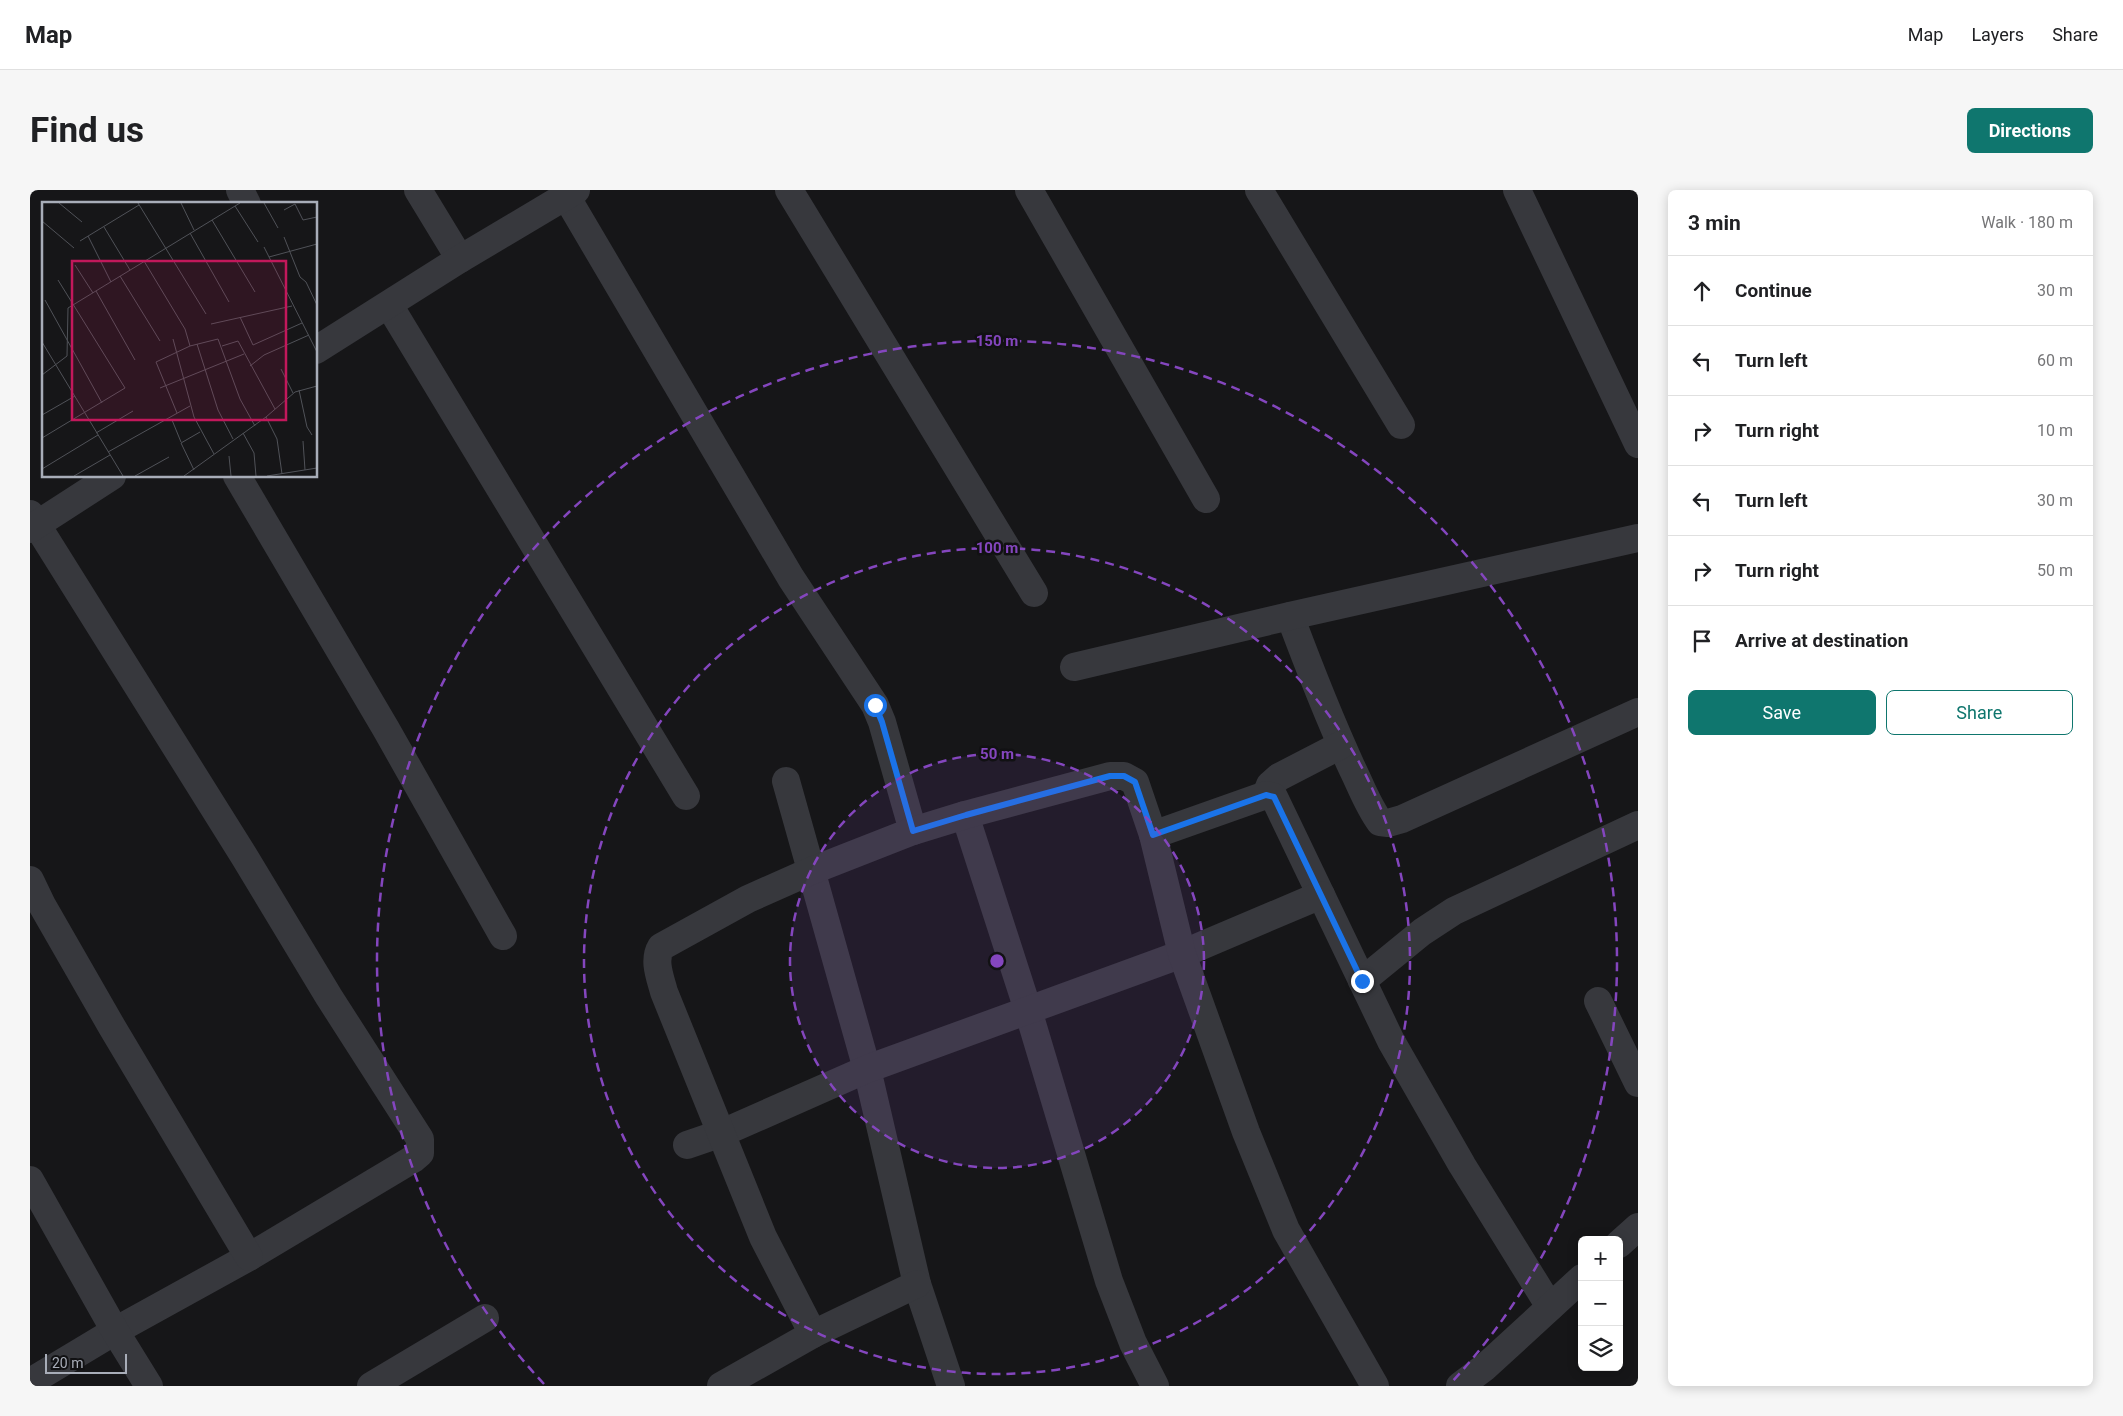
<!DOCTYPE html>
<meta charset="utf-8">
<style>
body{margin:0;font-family:Roboto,sans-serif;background:#f6f6f6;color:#202124}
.controls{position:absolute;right:15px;bottom:15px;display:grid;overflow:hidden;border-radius:8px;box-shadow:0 2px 12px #0003}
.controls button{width:45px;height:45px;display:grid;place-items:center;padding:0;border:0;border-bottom:1px solid #e0e0e0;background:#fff;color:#202124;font:25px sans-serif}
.scale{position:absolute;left:15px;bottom:12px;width:82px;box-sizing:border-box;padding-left:5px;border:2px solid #a8adb8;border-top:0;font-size:14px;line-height:18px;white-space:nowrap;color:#a8adb8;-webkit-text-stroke:4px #111113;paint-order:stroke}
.stop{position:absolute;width:15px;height:15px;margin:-11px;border:4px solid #1a73e8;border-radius:50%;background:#fff}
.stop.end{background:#1a73e8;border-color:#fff;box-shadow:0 1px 5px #0008}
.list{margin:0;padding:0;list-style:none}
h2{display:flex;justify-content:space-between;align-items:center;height:65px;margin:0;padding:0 20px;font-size:21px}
h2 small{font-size:16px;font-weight:400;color:#757577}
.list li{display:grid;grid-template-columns:32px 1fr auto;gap:15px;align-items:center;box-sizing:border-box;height:70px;padding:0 20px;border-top:1px solid #e0e0e0}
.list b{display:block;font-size:19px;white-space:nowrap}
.list em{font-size:16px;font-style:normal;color:#757577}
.actions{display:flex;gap:10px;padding:15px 20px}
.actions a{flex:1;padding:11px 0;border:1px solid #0f766e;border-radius:8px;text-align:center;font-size:18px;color:#0f766e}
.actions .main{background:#0f766e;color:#fff}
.icon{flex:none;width:28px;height:28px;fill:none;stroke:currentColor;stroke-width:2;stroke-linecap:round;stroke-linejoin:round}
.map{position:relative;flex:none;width:1608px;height:1196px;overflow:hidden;border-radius:8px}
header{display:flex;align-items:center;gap:30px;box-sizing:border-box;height:70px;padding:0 25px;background:#fff;border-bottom:1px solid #e0e0e0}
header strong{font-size:24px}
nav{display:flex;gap:28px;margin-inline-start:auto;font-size:18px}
.intro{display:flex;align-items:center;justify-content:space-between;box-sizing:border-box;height:120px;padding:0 30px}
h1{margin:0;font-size:35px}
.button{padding:12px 22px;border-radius:8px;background:#0f766e;color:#fff;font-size:18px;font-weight:700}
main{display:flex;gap:30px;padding:0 30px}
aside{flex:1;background:#fff;border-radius:8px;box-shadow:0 2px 12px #0003}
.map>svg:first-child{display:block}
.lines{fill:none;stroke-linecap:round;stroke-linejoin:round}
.street{stroke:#37383d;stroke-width:28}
.route{stroke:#1a73e8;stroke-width:6}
.ring{fill:none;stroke:#8446be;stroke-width:2.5;stroke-dasharray:9 6}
.inset-road{fill:none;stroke:#505258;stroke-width:1}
.view{fill:#c2185b;fill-opacity:0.15;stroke:#c2185b;stroke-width:2.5}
.inset-edge{fill:none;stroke:#a8adb8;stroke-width:2.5}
.centre{fill:#8446be;stroke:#111113;stroke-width:2.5}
.ring-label{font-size:15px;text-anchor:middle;font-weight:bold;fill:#8446be;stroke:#111113;stroke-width:5;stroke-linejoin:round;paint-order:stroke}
</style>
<header>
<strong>Map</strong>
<nav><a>Map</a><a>Layers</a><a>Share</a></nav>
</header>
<div class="intro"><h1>Find us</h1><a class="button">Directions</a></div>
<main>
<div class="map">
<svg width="1608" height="1196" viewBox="0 0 1608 1196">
<rect width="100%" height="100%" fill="#161618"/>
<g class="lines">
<g class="street">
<polyline points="210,0 217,14"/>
<polyline points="388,0 430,69"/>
<polyline points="759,0 1004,403"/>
<polyline points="999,0 1176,309"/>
<polyline points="1229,0 1371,235"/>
<polyline points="1487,0 1608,254"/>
<polyline points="536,6 761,388 845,515 852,532 883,641"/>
<polyline points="359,115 656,606"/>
<polyline points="286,160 430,69 546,0"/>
<polyline points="207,286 356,539 473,746"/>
<polyline points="0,324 214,666 299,807 390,949 390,963 383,969 219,1067 85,1141 0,1192"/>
<polyline points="0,339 82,286"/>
<path d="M1260,426C1279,477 1299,528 1322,578C1331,596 1338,616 1350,632L1358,633L1372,629L1608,522"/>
<polyline points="1044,477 1260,426 1608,348"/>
<polyline points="756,591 837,879 887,1094 921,1196"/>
<polyline points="1236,605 1240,595 1249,587 1311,555"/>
<polyline points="935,625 998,820 1079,1091 1103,1153 1125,1196"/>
<polyline points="1123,645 1236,605 1244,607 1361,851 1432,975 1520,1117"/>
<polyline points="0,690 12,715 82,837 219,1067"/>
<polyline points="1332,791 1392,742 1424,721 1608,635"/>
<polyline points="1568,811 1608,893"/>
<polyline points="657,955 692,943 837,879 1152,764 1291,705"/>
<polyline points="0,990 85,1141 119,1196"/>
<polyline points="1589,1054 1608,1037"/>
<path d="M783,1144L733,1047L634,802C630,787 623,770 631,757L718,709L781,681L883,641L935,625L1080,586H1094L1105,592L1123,645L1152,764L1216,942L1256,1040L1345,1196"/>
<polyline points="341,1196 455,1128"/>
<polyline points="691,1196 783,1144 887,1094"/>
<polyline points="1430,1196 1455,1177 1552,1088"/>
</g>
</g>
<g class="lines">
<polyline class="route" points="845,515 852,532 883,641 936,625 1080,586 1094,586 1105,592 1123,645 1236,605 1244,607 1332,791"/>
</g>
<circle cx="967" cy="771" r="207" fill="#8446be" fill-opacity=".12"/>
<g class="ring">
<circle cx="967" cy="771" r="207"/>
<circle cx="967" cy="771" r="413"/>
<path d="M514 1194A620 620 0 1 1 1420 1194"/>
</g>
<g transform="translate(12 12)">
<rect width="275" height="275" fill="#161618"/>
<path class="inset-road" d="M17,1L40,20M96,1L164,112M139,1L152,28M222,1L236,26M193,4L216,40M242,8L253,2L261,18L275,15M170,18L213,90M0,19L32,46M62,25L88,68M148,31L187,100M46,34L69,80M242,35L258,75L264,80L275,103M38,39L97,3M222,45L275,150M227,55L275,42M102,59L143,127L148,144M33,63L51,91M78,74L118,139M54,89L93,158M3,98L60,201M198,115L211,143L260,121M169,122L250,104M131,137L152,215L172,252M0,140L81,274M155,142L176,208L191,237M180,144L196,139L233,207M208,164L222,153L267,133M239,167L251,191M0,173L25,154L26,106L198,1M118,186L202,152M257,188L265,225L270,233M135,211L114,160L148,144L176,137L198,197L213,224M0,213L33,194M224,215L235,237L240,272M130,218L139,240M54,231L91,209M201,231L212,251L214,274M0,236L83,186L16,78M261,239L263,268M66,250L148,204M187,254L189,274M0,267L56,233M152,268L139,241L158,230M32,274L68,253M93,274L127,255M142,274L224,215L253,190L275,184M225,274L275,266"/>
<path class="view" d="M30,59H244V218H30Z"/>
<rect width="275" height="275" class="inset-edge"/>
</g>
<circle cx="967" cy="771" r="8" class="centre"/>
<g class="ring-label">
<text x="967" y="156">150 m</text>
<text x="967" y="363">100 m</text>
<text x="967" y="569">50 m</text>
</g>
</svg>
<div class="controls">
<button>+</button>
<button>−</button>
<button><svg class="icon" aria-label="layers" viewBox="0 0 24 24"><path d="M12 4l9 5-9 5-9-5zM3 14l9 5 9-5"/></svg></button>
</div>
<div class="scale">20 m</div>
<div class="stop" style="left:845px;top:515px"></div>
<div class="stop end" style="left:1332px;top:791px"></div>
</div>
<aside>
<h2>3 min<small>Walk · 180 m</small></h2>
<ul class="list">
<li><svg class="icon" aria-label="ahead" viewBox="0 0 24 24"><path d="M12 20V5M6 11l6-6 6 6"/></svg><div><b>Continue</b></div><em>30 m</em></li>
<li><svg class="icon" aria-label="left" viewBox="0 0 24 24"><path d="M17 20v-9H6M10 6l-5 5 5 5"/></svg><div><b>Turn left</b></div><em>60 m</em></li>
<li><svg class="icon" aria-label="right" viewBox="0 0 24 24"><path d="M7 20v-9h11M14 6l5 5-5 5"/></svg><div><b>Turn right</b></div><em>10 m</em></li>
<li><svg class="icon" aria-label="left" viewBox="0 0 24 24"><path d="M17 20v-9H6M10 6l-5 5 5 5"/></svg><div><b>Turn left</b></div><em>30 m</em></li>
<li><svg class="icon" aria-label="right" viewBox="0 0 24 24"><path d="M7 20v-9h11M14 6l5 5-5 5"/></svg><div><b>Turn right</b></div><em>50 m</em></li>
<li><svg class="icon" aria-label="arrive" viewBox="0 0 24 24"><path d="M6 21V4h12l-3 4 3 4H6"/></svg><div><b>Arrive at destination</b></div></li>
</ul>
<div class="actions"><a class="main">Save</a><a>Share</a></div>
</aside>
</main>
